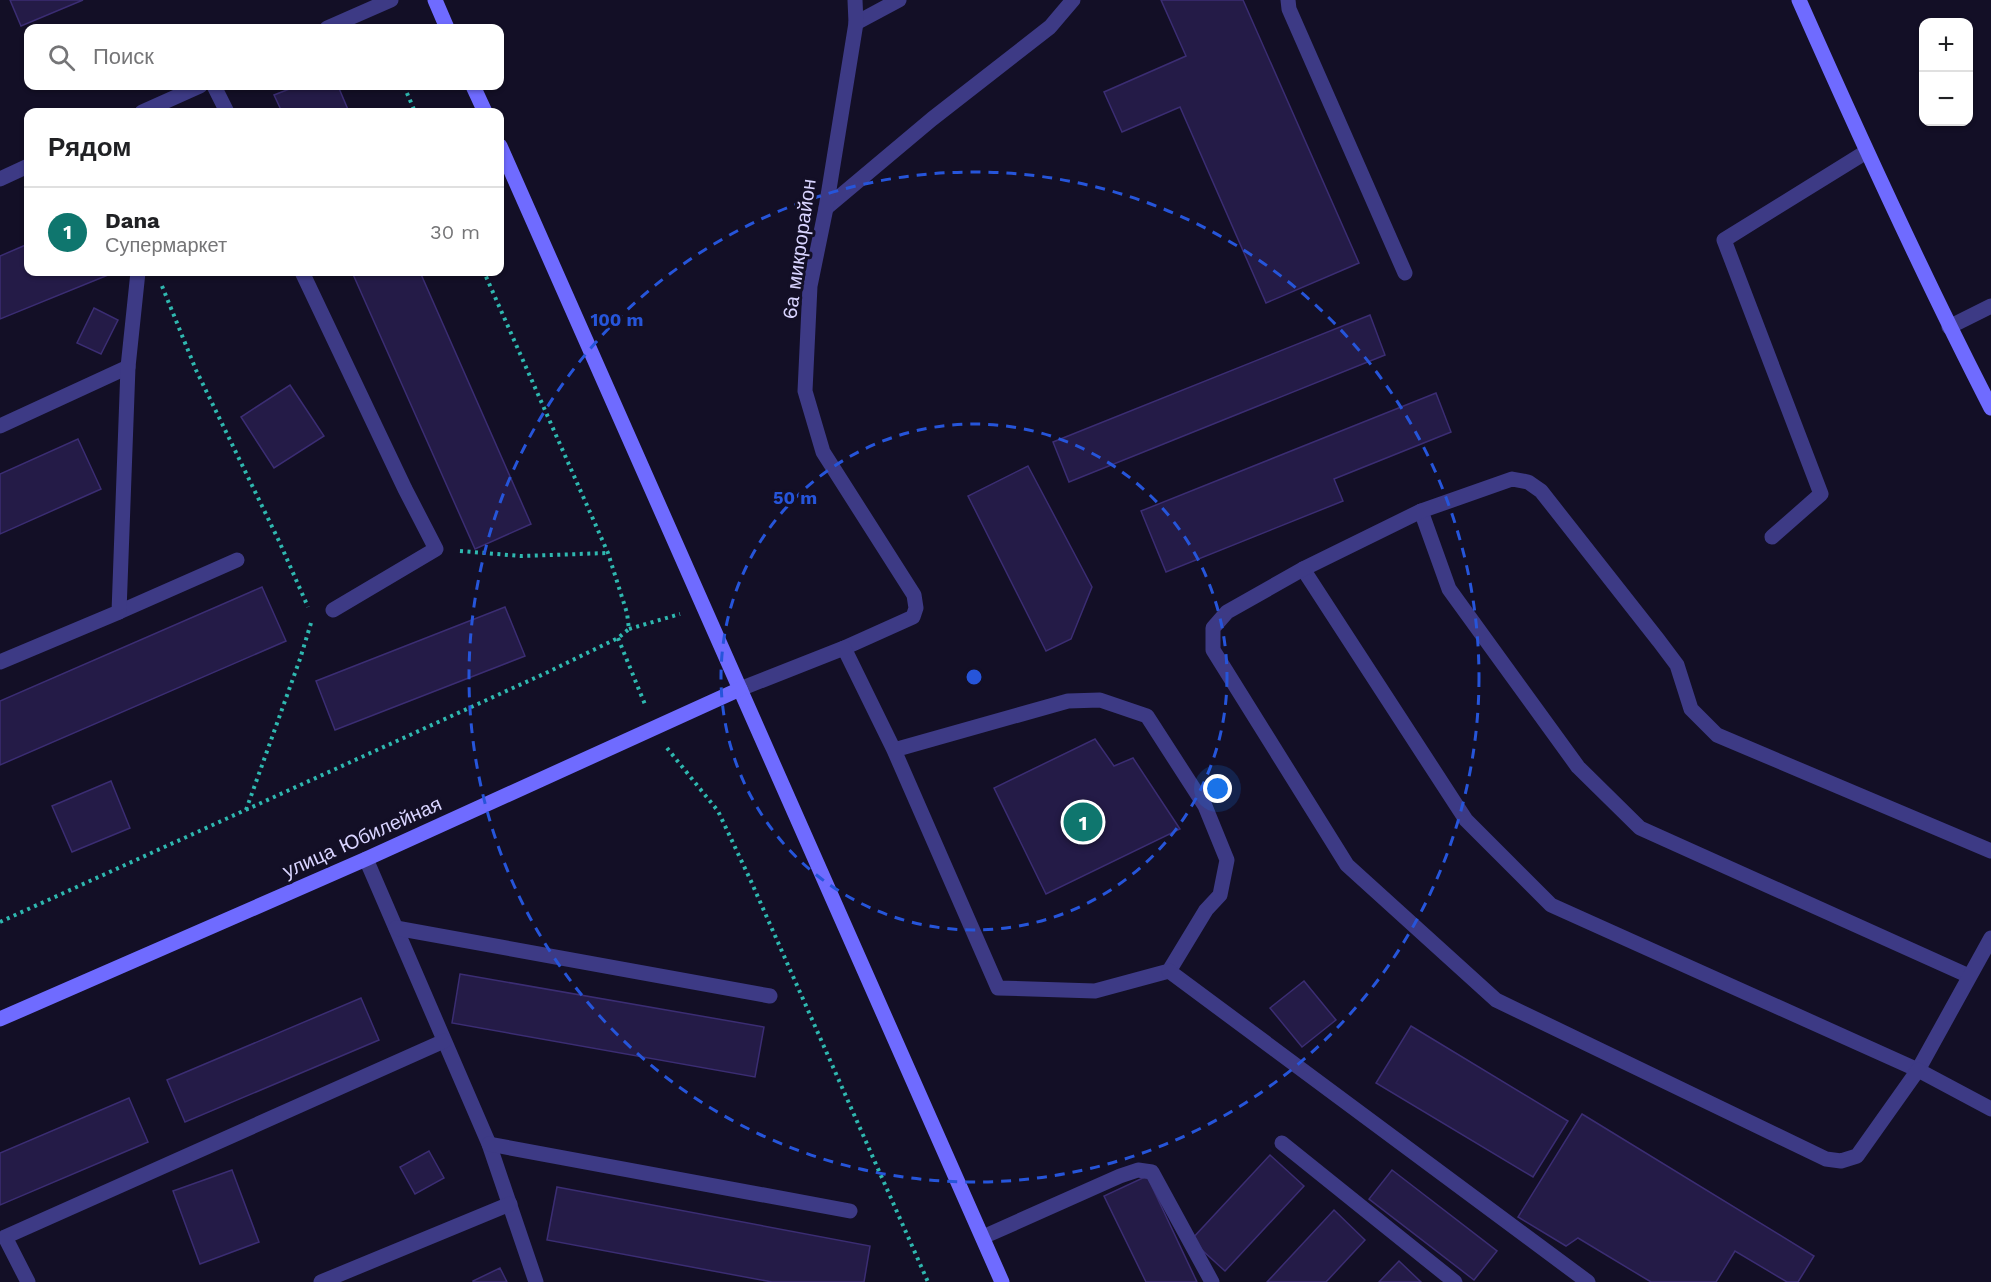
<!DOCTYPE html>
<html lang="ru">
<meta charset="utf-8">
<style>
body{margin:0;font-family:"Work Sans",sans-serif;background:#f2f2f2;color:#202124}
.controls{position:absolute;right:18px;top:18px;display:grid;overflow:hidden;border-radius:12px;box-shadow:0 2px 4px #0004}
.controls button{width:54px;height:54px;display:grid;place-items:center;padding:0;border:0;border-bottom:2px solid #e0e0e0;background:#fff;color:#202124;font:30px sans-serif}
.you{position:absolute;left:1218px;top:789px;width:21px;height:21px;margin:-15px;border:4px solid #fff;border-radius:50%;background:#1a73e8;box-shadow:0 0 0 9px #1a73e833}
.badge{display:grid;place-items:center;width:39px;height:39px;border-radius:50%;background:#0f766e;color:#fff;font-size:20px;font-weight:700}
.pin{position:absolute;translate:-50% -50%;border:3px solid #fff;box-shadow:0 2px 6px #0006}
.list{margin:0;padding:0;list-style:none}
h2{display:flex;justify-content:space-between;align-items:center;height:78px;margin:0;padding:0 24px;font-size:26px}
h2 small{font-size:20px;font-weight:400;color:#757577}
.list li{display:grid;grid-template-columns:39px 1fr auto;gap:18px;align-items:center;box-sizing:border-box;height:90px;padding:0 24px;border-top:2px solid #e0e0e0}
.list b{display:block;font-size:22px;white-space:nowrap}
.list p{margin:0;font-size:20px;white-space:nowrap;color:#757577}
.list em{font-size:20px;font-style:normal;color:#757577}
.icon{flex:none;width:33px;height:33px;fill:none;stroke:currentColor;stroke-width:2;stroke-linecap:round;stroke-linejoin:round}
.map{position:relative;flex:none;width:1991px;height:1282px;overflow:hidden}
.search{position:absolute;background:#fff;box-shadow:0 2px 4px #0004;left:24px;top:24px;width:480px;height:66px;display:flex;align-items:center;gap:15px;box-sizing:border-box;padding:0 21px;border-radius:12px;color:#757577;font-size:22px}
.panel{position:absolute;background:#fff;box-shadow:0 2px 4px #0004;left:24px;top:108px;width:480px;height:168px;border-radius:12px}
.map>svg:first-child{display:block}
.building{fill:#241b47;stroke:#3b2d73;stroke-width:1.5}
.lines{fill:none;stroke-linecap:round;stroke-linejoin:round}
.path{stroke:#2fb8b0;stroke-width:4;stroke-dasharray:3 4.5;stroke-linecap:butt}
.lane{stroke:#3d3a85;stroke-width:15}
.street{stroke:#3d3a85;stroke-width:15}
.secondary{stroke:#6f6bff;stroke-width:15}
.ring{fill:none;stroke:#2655da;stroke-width:3;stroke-dasharray:10 8}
.labels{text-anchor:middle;stroke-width:6;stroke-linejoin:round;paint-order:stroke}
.street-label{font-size:20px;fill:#d9d4ff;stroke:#130f26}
.centre{fill:#2655da;stroke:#130f26;stroke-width:3}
.ring-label{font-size:18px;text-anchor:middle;font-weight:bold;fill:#2655da;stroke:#130f26;stroke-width:6;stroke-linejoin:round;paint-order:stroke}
</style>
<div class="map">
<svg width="1991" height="1282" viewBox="0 0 1991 1282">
<rect width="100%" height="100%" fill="#130f26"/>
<g class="building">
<polygon points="10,0 83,0 21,26"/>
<polygon points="1161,0 1243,0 1359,263 1266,303 1180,107 1122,132 1104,92 1186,56"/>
<polygon points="297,86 338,86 349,112 282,112 274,95"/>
<polygon points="28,244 28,272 113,273 0,319 0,256"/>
<polygon points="352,272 420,272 531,524 475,549"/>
<polygon points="94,308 118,320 101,354 77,343"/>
<polygon points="1370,315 1385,355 1069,482 1053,442"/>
<polygon points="290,385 324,436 274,468 241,417"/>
<polygon points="1436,393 1451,432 1334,479 1343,501 1166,572 1141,511"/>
<polygon points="78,439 101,489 0,534 0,474"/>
<polygon points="1028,466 1092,587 1071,639 1046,651 968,496"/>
<polygon points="262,587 286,641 0,765 0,701"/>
<polygon points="505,607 525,656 335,730 316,681"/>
<polygon points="1095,739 1114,766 1133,758 1180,829 1046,894 994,788"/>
<polygon points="111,781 130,828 72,852 52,806"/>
<polygon points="460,974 764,1027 755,1077 452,1023"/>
<polygon points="1304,981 1336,1020 1302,1047 1270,1008"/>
<polygon points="361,998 379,1040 185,1122 167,1080"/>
<polygon points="1411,1026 1568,1121 1533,1177 1376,1083"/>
<polygon points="129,1098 148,1142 0,1205 0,1153"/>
<polygon points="1582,1114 1814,1256 1798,1282 1787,1282 1735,1251 1716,1282 1651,1282 1578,1238 1566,1246 1518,1217"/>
<polygon points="429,1151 444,1178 415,1194 400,1167"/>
<polygon points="1270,1155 1304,1186 1225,1271 1191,1240"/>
<polygon points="232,1170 259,1242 200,1264 173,1191"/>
<polygon points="1392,1170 1497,1251 1474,1280 1369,1199"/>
<polygon points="1147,1176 1197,1282 1146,1282 1104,1196"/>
<polygon points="557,1187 870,1246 864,1282 772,1282 547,1240"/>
<polygon points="1334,1210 1365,1240 1326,1282 1267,1282"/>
<polygon points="1399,1261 1421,1282 1379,1282"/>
<polygon points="500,1268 507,1282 473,1282 473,1281"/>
</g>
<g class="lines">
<g class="path">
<polyline points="404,86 415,112"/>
<polyline points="162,286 196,370 279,541 308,607"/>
<polyline points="460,551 521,556 608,553"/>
<polyline points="629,629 680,614"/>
<polyline points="618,638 646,707"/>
<polyline points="667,748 718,811 750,879 928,1282"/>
<polyline points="246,810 300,659 311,623"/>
<polyline points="0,922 548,672 618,638 629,629 627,613 608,553 484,272"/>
</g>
<g class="lane">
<polyline points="1288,0 1289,9 1405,273"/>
<polyline points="856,23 899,0"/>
<polyline points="214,86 227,112"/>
<polyline points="826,208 932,119 1050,27 1073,0"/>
<polyline points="302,272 405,489 436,549 333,610"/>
<polyline points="1949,327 1991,306"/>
<polyline points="0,426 128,367"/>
<polyline points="1421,511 1449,589 1578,767 1640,828 1969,976"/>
<polyline points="1772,537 1821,494 1724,240 1866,152"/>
<polyline points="1303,569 1466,820 1551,905 1918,1070 1991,938"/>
<polyline points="119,612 237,560"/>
<polyline points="844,648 913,617 916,608 914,595 823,452 805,391 810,286 826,208 856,23 855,0"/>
<polyline points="0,662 119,612 128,367 138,272"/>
<polyline points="740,689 844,648 894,750 998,988 1095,991 1169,971 1206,910 1220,895 1227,860 1205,806 1147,716 1100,700 1068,701 894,750"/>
<polyline points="1991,851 1717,735 1691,709 1677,665 1659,641 1541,491 1528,482 1512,479 1421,511 1303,569 1227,612 1213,628 1213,650 1347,865 1496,1000 1826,1159 1841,1161 1857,1156 1918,1070 1991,1109"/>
<polyline points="366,859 489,1144 536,1282"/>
<polyline points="396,928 770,996"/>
<polyline points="1169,971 1588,1282"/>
<polyline points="1282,1143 1455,1282"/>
<polyline points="489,1144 850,1211"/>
<polyline points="983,1237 1120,1176 1138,1170 1152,1172 1212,1282"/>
<polyline points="28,1282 5,1237 444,1041"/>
<polyline points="321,1282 510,1204"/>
</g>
<g class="street">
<polyline points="327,28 391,0"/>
<polyline points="142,112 200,86"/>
<polyline points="0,179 28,166"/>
</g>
<g class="secondary">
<polyline points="435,0 447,28"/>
<path d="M1799,0C1860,138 1922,274 1991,408"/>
<polyline points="473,86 485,112"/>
<polyline points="500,146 1002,1282"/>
<polyline points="0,1019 366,859 740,689"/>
</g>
</g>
<g class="ring">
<circle cx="974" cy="677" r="253"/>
<circle cx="974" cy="677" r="505"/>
</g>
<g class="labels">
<g class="street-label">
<text transform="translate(799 249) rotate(-82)" y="7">6а микрорайон</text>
<text transform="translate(362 837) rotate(-24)" y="7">улица Юбилейная</text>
</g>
</g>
<circle cx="974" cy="677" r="9" class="centre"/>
<g class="ring-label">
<text x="617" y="326">100 m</text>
<text x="795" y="504">50 m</text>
</g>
</svg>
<div class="controls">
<button>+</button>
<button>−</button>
</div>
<div class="you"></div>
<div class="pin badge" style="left:1083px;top:822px">1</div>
<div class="search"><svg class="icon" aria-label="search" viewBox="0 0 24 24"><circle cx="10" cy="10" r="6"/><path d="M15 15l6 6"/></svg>Поиск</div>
<section class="panel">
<h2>Рядом<small></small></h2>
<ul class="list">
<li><span class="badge">1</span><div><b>Dana</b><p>Супермаркет</p></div><em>30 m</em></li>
</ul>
</section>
</div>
